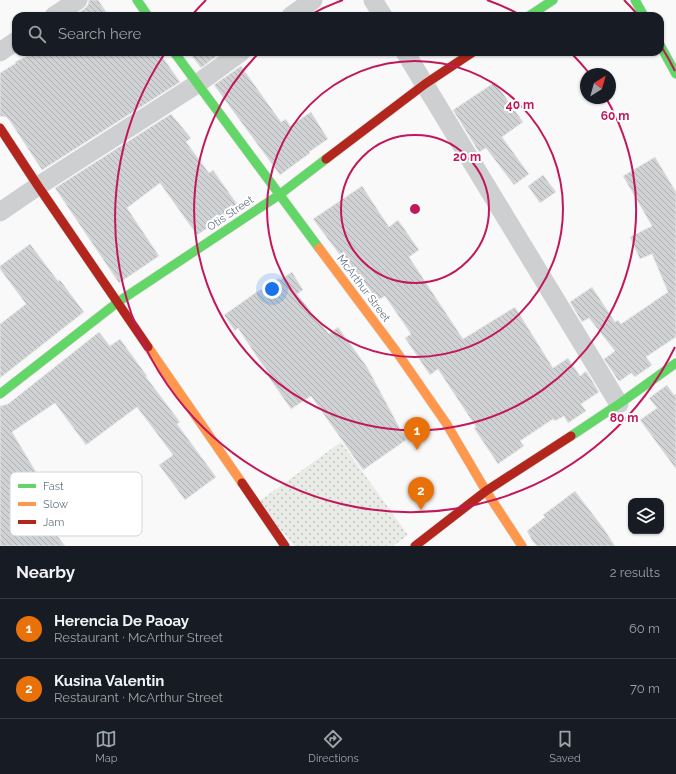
<!DOCTYPE html>
<meta charset="utf-8">
<style>
body{margin:0;font-family:Raleway,sans-serif;background:#242831;color:#f1f3f6}
.controls{position:absolute;right:12px;bottom:12px;display:grid;overflow:hidden;border-radius:8px;box-shadow:0 1px 3px #0004}
.controls button{width:36px;height:36px;display:grid;place-items:center;padding:0;border:0;border-bottom:1px solid #363941;background:#171b24;color:#f1f3f6;font:20px sans-serif}
.compass{position:absolute;left:580px;top:68px;width:36px;height:36px;border-radius:50%;background:#171b24;box-shadow:0 1px 3px #0004;rotate:37deg}
.you{position:absolute;left:272px;top:289px;width:14px;height:14px;margin:-10px;border:3px solid #fff;border-radius:50%;background:#1a73e8;box-shadow:0 0 0 6px #1a73e833}
.badge{display:grid;place-items:center;width:26px;height:26px;border-radius:50%;background:#99a4ac;color:#fff;font-size:13px;font-weight:700}
.pin{position:absolute;translate:-50% -33px;filter:drop-shadow(0 1px 2px #0008)}
.pin::after{content:'';position:absolute;top:21px;width:14px;height:12px;background:inherit;clip-path:polygon(0 0,100% 0,50% 100%)}
.list{margin:0;padding:0;list-style:none}
h2{display:flex;justify-content:space-between;align-items:center;height:52px;margin:0;padding:0 16px;font-size:17px}
h2 small{font-size:13px;font-weight:400;color:#9ea1a6}
.list li{display:grid;grid-template-columns:26px 1fr auto;gap:12px;align-items:center;box-sizing:border-box;height:60px;padding:0 16px;border-top:1px solid #363941}
.list b{display:block;font-size:15px;white-space:nowrap}
.list p{margin:0;font-size:13px;white-space:nowrap;color:#9ea1a6}
.list em{font-size:13px;font-style:normal;color:#9ea1a6}
.icon{flex:none;width:22px;height:22px;fill:none;stroke:currentColor;stroke-width:2;stroke-linecap:round;stroke-linejoin:round}
.map{position:relative;flex:none;width:676px;height:546px;overflow:hidden}
.search{position:absolute;background:#171b24;box-shadow:0 1px 3px #0004;left:12px;right:12px;top:12px;height:44px;display:flex;align-items:center;gap:10px;box-sizing:border-box;padding:0 14px;border-radius:12px;color:#9ea1a6;font-size:15px}
.sheet{height:172px;background:#171b24}
nav{display:flex;justify-content:space-around;align-items:center;box-sizing:border-box;height:56px;border-top:1px solid #363941;background:#171b24;font-size:11px;color:#9ea1a6}
nav a{display:grid;justify-items:center;gap:2px}
nav .on{color:#99a4ac}
.map>svg:first-child{display:block}
.park{fill:url(#park-dots)}
.building{fill:url(#building-back-hatch);stroke:#e8e8e8}
.lines{fill:none;stroke-linecap:round;stroke-linejoin:round}
.fast-casing{stroke:#d5d6d7;stroke-width:10}
.slow-casing{stroke:#d5d6d7;stroke-width:10}
.jam-casing{stroke:#d5d6d7;stroke-width:10}
.street{stroke:#cecfd0;stroke-width:19}
.fast{stroke:#63d668;stroke-width:9}
.slow{stroke:#ff974d;stroke-width:9}
.jam{stroke:#b3261e;stroke-width:9}
.ring{fill:none;stroke:#c2185b;stroke-width:2}
.labels{text-anchor:middle;stroke-width:4;stroke-linejoin:round;paint-order:stroke}
.street-label{font-size:11px;fill:#657683;stroke:#fff}
.key{fill:#fff;stroke:#d1d6da;stroke-width:1}
.key-label{font-size:11px;fill:#657683}
.centre{fill:#c2185b;stroke:#fff;stroke-width:2}
.ring-label{font-size:12px;text-anchor:middle;font-weight:bold;fill:#c2185b;stroke:#fff;stroke-width:4;stroke-linejoin:round;paint-order:stroke}
</style>
<div class="map">
<svg width="676" height="546" viewBox="0 0 676 546">
<defs>
<pattern id="park-dots" width="8" height="8" patternUnits="userSpaceOnUse"><rect width="8" height="8" fill="#e8ebe6"/><path d="M2 2h.1M6 6h.1" fill="none" stroke="#c0c3c0" stroke-width="1.8" stroke-linecap="round"/></pattern>
<pattern id="building-back-hatch" width="6" height="6" patternUnits="userSpaceOnUse"><rect width="6" height="6" fill="#d0d2d3"/><path d="M-1 5l2 2M0 0l6 6M5-1l2 2" fill="none" stroke="#acafb1"/></pattern>
</defs>
<rect width="100%" height="100%" fill="#f9f9f9"/>
<polygon class="park" points="341,442 408,535 393,546 295,546 257,503"/>
<g class="building">
<polygon points="89,0 98,0 109,16 74,16 84,9 88,5"/>
<polygon points="35,52 162,52 164,59 180,82 42,170 10,121 6,117 0,116 0,73 16,63 15,62"/>
<polygon points="189,52 222,52 201,68"/>
<polygon points="241,66 281,122 286,119 290,126 311,112 328,139 309,152 310,153 280,175 214,85"/>
<polygon points="495,82 523,122 502,137 529,174 514,185 486,148 479,152 453,110"/>
<polygon points="171,114 191,138 186,142 209,173 213,170 239,207 197,235 160,183 127,208 159,256 119,283 55,188"/>
<polygon points="655,157 676,192 676,337 646,357 652,365 635,377 631,373 620,381 618,380 604,359 615,351 589,318 582,322 570,302 592,287 615,322 618,320 621,324 668,292 652,254 640,259 630,237 652,226 623,176"/>
<polygon points="543,175 556,192 540,203 528,186"/>
<polygon points="362,186 389,227 398,220 419,250 409,257 463,339 515,307 553,368 568,358 580,376 586,371 599,392 581,404 586,411 568,423 564,416 555,421 553,419 520,441 524,446 498,464 474,428 476,427 438,369 430,375 405,338 411,334 385,296 375,302 313,219"/>
<polygon points="30,244 58,281 60,280 84,312 0,378 0,324 26,304 0,269 0,266"/>
<polygon points="292,272 303,290 297,294 329,334 338,327 367,367 406,440 363,470 311,396 291,409 268,376 270,374 259,360 238,328 235,331 224,315 258,291 259,291 279,278 280,280"/>
<polygon points="99,332 110,346 120,339 147,376 146,377 180,422 177,424 216,477 185,500 159,465 173,455 137,407 86,445 55,403 12,432 48,492 35,506 65,546 0,546 0,406 8,404"/>
<polygon points="667,385 674,395 676,393 676,469 640,420 657,408 649,398"/>
<polygon points="575,491 604,529 615,546 537,546 533,542 527,531 545,517 543,515"/>
</g>
<g class="lines">
<g class="fast-casing">
<g id="fast">
<polyline points="137,0 148,16"/>
<polyline points="635,0 644,16"/>
<polyline points="529,16 553,0"/>
<polyline points="660,45 676,74"/>
<polyline points="174,52 319,248"/>
<polyline points="0,394 118,302 279,195 326,159"/>
<polyline points="571,436 619,404 676,363"/>
</g>
</g>
<g class="slow-casing">
<g id="slow">
<polyline points="319,248 396,351 446,423 486,491 522,546"/>
<polyline points="148,347 242,483"/>
</g>
</g>
<g class="jam-casing">
<g id="jam">
<polyline points="0,128 38,186 148,347"/>
<polyline points="326,159 425,84 473,52"/>
<polyline points="242,483 285,546"/>
<polyline points="415,546 486,491 571,436"/>
</g>
</g>
<g class="street">
<polyline points="373,0 383,16"/>
<polyline points="54,16 78,0"/>
<polyline points="291,16 313,0"/>
<polyline points="0,52 16,41"/>
<polyline points="405,52 619,404"/>
<polyline points="0,212 38,186 197,84 241,52"/>
</g>
<use href="#fast" class="fast"/>
<use href="#slow" class="slow"/>
<use href="#jam" class="jam"/>
</g>
<g class="ring">
<circle cx="415" cy="209" r="74"/>
<circle cx="415" cy="209" r="148"/>
<path d="M308 16A221 221 0 0 1 343 0M487 0A221 221 0 0 1 522 16M571 53A221 221 0 0 1 589 73M606 98A221 221 0 1 1 259 53"/>
<path d="M675 347A295 295 0 1 1 165 53M192 15A295 295 0 0 1 206 0M624 0A295 295 0 0 1 638 15M661 46A295 295 0 0 1 675 71"/>
</g>
<g class="labels">
<g class="street-label">
<text transform="translate(230 213) rotate(-34)" y="4">Otis Street</text>
<text transform="translate(364 288) rotate(53)" y="4">McArthur Street</text>
</g>
</g>
<rect x="10" y="472" width="132" height="64" rx="6" class="key"/>
<rect x="18" y="484" width="18" height="4" fill="#63d668"/>
<rect x="18" y="502" width="18" height="4" fill="#ff974d"/>
<rect x="18" y="520" width="18" height="4" fill="#b3261e"/>
<g class="key-label">
<text x="43" y="490">Fast</text>
<text x="43" y="508">Slow</text>
<text x="43" y="526">Jam</text>
</g>
<circle cx="415" cy="209" r="6" class="centre"/>
<g class="ring-label">
<text x="520" y="109">40 m</text>
<text x="615" y="120">60 m</text>
<text x="467" y="161">20 m</text>
<text x="624" y="422">80 m</text>
</g>
</svg>
<div class="controls">
<button><svg class="icon" aria-label="layers" viewBox="0 0 24 24"><path d="M12 4l9 5-9 5-9-5zM3 14l9 5 9-5"/></svg></button>
</div>
<svg class="compass" viewBox="-18 -18 36 36"><path d="M0-13l5 13h-10z" fill="#e53935"/><path d="M0 13l5-13h-10z" fill="#9ea1a6"/></svg>
<div class="you"></div>
<div class="pin badge" style="left:417px;top:450px;background:#e8710a">1</div>
<div class="pin badge" style="left:421px;top:510px;background:#e8710a">2</div>
<div class="search"><svg class="icon" aria-label="search" viewBox="0 0 24 24"><circle cx="10" cy="10" r="6"/><path d="M15 15l6 6"/></svg>Search here</div>
</div>
<section class="sheet">
<h2>Nearby<small>2 results</small></h2>
<ul class="list">
<li><span class="badge" style="background:#e8710a">1</span><div><b>Herencia De Paoay</b><p>Restaurant · McArthur Street</p></div><em>60 m</em></li>
<li><span class="badge" style="background:#e8710a">2</span><div><b>Kusina Valentin</b><p>Restaurant · McArthur Street</p></div><em>70 m</em></li>
</ul>
</section>
<nav>
<a class="on"><svg class="icon" aria-label="map" viewBox="0 0 24 24"><path d="M3 6l6-2 6 2 6-2v14l-6 2-6-2-6 2zM9 4v14M15 6v14"/></svg>Map</a>
<a><svg class="icon" aria-label="directions" viewBox="0 0 24 24"><path d="M12 3l9 9-9 9-9-9zM9 14v-3h6M13 9l2 2-2 2"/></svg>Directions</a>
<a><svg class="icon" aria-label="saved" viewBox="0 0 24 24"><path d="M7 4h10v16l-5-4-5 4z"/></svg>Saved</a>
</nav>
